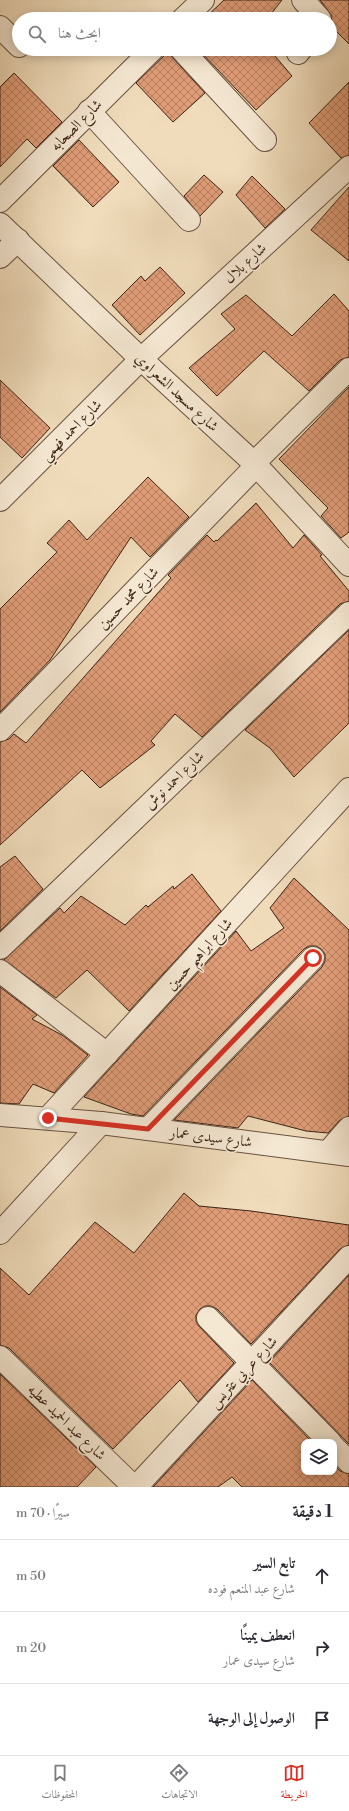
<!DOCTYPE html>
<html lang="ar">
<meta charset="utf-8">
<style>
body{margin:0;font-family:"Libre Bodoni",Amiri,serif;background:#f7f7f7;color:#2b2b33;direction:rtl}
.controls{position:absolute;right:12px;bottom:12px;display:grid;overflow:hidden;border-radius:8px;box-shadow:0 2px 10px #0003}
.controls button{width:36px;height:36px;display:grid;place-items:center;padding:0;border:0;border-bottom:1px solid #e1e1e2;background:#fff;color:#2b2b33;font:20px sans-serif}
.stop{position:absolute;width:12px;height:12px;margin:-9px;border:3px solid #d93025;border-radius:50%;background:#fff}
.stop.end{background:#d93025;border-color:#fff;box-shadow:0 1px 4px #0008}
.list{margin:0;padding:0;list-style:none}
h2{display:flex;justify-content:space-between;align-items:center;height:52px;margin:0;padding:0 16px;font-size:17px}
h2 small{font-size:13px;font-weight:400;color:#7c7c81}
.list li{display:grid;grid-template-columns:26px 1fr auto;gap:12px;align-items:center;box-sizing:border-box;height:72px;padding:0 16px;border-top:1px solid #e1e1e2}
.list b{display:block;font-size:15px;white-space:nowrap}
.list p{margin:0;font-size:13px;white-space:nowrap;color:#7c7c81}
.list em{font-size:13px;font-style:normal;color:#7c7c81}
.icon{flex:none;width:22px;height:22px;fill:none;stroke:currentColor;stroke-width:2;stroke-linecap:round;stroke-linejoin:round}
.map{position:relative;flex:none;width:349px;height:1487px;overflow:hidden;direction:ltr}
.search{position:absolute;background:#fff;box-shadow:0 2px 10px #0003;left:12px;right:12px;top:12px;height:44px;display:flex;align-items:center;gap:10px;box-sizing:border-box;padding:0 14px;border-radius:22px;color:#7c7c81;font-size:15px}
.sheet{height:268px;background:#fff}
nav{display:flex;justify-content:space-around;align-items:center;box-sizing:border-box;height:56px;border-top:1px solid #e1e1e2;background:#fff;font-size:11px;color:#7c7c81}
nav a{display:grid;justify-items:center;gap:2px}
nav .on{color:#d93025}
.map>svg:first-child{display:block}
.building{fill:url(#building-cross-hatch);stroke:#3c2417}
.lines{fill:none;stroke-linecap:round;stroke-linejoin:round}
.minor-casing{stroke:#695240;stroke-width:24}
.minor{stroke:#f5e8d3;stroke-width:22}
.route{stroke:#d93025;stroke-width:5}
.labels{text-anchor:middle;stroke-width:3;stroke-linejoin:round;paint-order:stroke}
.street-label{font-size:15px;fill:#3c2417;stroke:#f5e8d3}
</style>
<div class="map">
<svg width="349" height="1487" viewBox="0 0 349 1487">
<defs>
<pattern id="building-cross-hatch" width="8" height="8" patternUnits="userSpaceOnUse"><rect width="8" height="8" fill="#e09d78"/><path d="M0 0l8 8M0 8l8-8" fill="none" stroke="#b78061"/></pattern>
</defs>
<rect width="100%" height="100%" fill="#f0dcbb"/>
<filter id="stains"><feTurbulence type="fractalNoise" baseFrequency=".005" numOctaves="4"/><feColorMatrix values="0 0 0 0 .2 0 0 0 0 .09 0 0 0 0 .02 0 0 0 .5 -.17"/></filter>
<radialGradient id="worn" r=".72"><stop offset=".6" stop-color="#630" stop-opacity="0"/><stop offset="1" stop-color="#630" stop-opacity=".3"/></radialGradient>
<g class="building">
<polygon points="224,0 282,0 267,19 204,19"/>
<polygon points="320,0 349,0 349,44 330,25 332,16"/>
<polygon points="198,49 269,49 292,76 256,110"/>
<polygon points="169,51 172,57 205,93 173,122 136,83"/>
<polygon points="14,73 62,122 36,148 27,139 0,167 0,87"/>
<polygon points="349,82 349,155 341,158 309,123"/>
<polygon points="79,140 119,182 93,207 53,166"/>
<polygon points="204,175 223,192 200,216 184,196"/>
<polygon points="252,176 285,209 265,228 236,195"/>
<polygon points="349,187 349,261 311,230"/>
<polygon points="160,267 185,293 140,335 112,305 141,276 145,281"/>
<polygon points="334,294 349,311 349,357 340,360 309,391 264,351 217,396 189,368 235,329 221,314 246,295 292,336"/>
<polygon points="0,380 50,428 22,458 0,437"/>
<polygon points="349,387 349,532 341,538 321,516 328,508 279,459"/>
<polygon points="148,477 189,517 150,557 131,537 50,660 0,712 0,609 57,552 47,543 69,520 87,540"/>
<polygon points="256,503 293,548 304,535 322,555 320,556 349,591 349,601 340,604 202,737 175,714 151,741 155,745 100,788 82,770 0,845 0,742 9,739 14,734 26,743 171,578 168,575 207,535 214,542 216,540 217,541"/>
<polygon points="349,630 349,723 294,777 270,748 245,730"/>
<polygon points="15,856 43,889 0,931 0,867"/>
<polygon points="192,874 221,911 129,1011 87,970 56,998 4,960 60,908 64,913 81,896 125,925 146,905 148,907 173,886 174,889"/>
<polygon points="294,878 349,930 349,1116 340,1120 328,1133 306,1131 248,1116 238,1128 174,1120 322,967 325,961 325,954 321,949 316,946 309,946 304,949 143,1116 131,1114 84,1097 236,931 251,951 284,928 270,908"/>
<polygon points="0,987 37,1015 32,1019 62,1035 88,1055 54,1093 33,1084 19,1104 0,1103"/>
<polygon points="184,1193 199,1206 251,1211 349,1225 349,1245 340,1249 251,1344 217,1309 211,1306 205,1306 200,1309 196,1315 196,1321 199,1326 234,1363 198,1402 180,1380 113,1449 9,1348 0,1345 0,1268 29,1295 95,1222 134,1253"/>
<polygon points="349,1275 349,1444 269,1362"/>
<polygon points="0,1374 96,1467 77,1487 0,1487"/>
<polygon points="252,1380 312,1442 304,1442 304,1472 334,1472 334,1465 340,1471 349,1474 349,1487 242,1487 232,1477 218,1487 153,1487"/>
</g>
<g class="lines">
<g class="minor-casing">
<g id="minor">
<polyline points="303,0 320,19"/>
<polyline points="183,19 203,0"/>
<polyline points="0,27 19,46"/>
<polyline points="181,49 265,140"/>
<polyline points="298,53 301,49"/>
<polyline points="89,111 189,220"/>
<polyline points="0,201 153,49"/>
<polyline points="0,224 141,359 254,463 349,565"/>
<polyline points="0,257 18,240"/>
<polyline points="254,463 349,369"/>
<polyline points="0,500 141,359 349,167"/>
<polyline points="0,730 256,466"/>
<polyline points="0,948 349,613"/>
<polyline points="0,971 107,1054"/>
<polyline points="0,1115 101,1123 349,1155"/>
<polyline points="48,1118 349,789"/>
<polyline points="148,1129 313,958"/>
<polyline points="328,1152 349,1128"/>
<polyline points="0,1233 101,1123"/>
<polyline points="208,1318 330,1442"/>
<polyline points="0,1357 134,1487"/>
<polyline points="334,1447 349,1462"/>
<polyline points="136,1487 349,1257"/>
</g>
</g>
<use href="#minor" class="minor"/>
</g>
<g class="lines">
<polyline class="route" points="48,1118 148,1129 313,958"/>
</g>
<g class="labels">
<g class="street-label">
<text transform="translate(76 125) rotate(-45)" y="5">شارع الصحابه</text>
<text transform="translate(245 263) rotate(-43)" y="5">شارع بلال</text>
<text transform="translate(177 392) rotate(43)" y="5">شارع مسجد الشعراوي</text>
<text transform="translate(71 430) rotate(-45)" y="5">شارع احمد فهمي</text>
<text transform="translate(128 598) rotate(-46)" y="5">شارع محمد حسين</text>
<text transform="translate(174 780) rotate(-44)" y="5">شارع احمد نوش</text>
<text transform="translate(199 954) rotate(-48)" y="5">شارع ابراهيم حسين</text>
<text transform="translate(211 1137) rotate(7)" y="5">شارع سيدى عمار</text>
<text transform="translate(243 1372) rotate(-47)" y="5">شارع عربي عتريس</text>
<text transform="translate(67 1422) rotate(44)" y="5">شارع عبد الحميد عطيه</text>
</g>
</g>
<rect width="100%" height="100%" filter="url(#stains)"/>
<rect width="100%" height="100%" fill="url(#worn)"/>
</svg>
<div class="controls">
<button><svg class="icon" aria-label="layers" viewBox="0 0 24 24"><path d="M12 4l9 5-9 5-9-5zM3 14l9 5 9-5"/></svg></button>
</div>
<div class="stop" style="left:313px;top:958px"></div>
<div class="stop end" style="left:48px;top:1118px"></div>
<div class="search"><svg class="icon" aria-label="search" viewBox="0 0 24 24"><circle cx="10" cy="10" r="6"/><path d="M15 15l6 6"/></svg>ابحث هنا</div>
</div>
<section class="sheet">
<h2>1 دقيقة<small>سيرًا · 70 m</small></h2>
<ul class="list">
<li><svg class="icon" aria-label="ahead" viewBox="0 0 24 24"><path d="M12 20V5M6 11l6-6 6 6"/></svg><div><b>تابع السير</b><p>شارع عبد المنعم فوده</p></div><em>50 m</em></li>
<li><svg class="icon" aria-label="right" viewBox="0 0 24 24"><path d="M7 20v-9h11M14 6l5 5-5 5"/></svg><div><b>انعطف يمينًا</b><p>شارع سيدى عمار</p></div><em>20 m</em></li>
<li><svg class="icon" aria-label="arrive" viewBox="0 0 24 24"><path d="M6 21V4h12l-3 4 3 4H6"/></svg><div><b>الوصول إلى الوجهة</b></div></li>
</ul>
</section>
<nav>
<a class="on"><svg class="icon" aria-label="map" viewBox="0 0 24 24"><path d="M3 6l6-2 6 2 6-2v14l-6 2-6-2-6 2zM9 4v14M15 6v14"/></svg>الخريطة</a>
<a><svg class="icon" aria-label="directions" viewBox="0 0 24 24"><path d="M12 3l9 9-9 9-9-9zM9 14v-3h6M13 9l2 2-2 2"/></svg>الاتجاهات</a>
<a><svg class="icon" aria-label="saved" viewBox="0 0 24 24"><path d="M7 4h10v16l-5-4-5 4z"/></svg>المحفوظات</a>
</nav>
